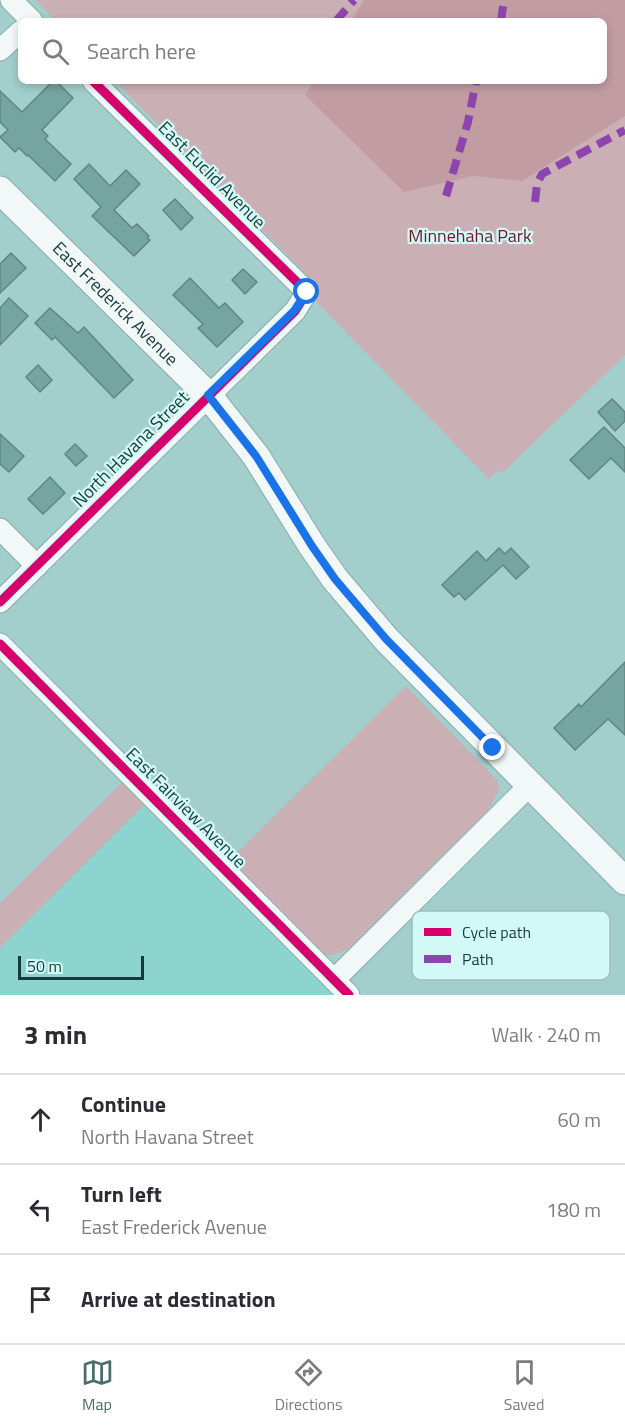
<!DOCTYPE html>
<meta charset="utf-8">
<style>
body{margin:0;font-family:"Titillium Web",sans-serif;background:#f7f7f7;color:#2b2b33}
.scale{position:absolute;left:18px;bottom:15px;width:126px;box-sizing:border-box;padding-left:6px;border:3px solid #183a39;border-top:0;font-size:16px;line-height:21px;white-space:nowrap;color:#183a39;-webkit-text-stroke:4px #d3f9f7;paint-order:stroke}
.stop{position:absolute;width:18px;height:18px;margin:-14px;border:4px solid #1a73e8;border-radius:50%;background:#fff}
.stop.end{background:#1a73e8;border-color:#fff;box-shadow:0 2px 6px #0008}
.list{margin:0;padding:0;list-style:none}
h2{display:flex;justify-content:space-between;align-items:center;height:78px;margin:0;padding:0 24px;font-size:26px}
h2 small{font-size:20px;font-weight:400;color:#7c7c81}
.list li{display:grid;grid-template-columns:39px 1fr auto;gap:18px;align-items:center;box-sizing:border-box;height:90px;padding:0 24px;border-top:2px solid #e1e1e2}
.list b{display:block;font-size:22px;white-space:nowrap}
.list p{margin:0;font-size:20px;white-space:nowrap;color:#7c7c81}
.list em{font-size:20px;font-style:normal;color:#7c7c81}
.icon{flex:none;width:33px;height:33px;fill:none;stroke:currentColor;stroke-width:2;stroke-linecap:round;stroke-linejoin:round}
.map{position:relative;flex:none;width:625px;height:995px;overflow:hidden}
.search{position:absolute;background:#fff;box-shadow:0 3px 9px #0003;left:18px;right:18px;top:18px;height:66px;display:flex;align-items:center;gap:15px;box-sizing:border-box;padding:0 21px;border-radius:9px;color:#7c7c81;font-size:22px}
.sheet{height:348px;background:#fff}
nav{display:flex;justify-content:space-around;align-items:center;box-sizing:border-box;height:84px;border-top:2px solid #e1e1e2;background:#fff;font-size:16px;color:#7c7c81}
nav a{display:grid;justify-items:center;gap:3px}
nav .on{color:#486e6c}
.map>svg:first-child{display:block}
.built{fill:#8dd4d1}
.green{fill:#cab0b4}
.forest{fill:#c19da3}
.building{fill:#74a59e;stroke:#628581;stroke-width:1.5}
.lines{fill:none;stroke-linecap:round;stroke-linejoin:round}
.minor-casing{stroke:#88aba9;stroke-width:23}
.major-casing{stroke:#88aba9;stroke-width:29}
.minor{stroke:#f1f8f7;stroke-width:21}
.major{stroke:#f1f8f7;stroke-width:27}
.quiet{stroke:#8e44ad;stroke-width:8;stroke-dasharray:15 8;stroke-linecap:butt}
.cycleway-casing{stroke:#d3f9f7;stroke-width:13}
.cycleway{stroke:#d6006c;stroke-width:9}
.route{stroke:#1a73e8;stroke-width:8}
.labels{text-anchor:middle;stroke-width:4.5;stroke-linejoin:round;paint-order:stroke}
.street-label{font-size:18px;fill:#183a39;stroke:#d3f9f7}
.park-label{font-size:18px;fill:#73172d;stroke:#d3f9f7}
.key{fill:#d3f9f7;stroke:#9bc0be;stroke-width:1.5}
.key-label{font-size:16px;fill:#183a39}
</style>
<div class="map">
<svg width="625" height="995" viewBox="0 0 625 995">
<rect width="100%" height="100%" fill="#a2cecc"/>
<polygon class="built" points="144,805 332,995 0,995 0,948"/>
<g class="green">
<polygon points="35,0 625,0 625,355 502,473 498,470 489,479 307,292 306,274 115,81 604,81 604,21 56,21"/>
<polygon points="406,686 498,781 499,790 488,810 349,948 335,955 325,955 230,860"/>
<polygon points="122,783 144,805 0,948 0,903"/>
</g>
<polygon class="forest" points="364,0 625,0 625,116 522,181 473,176 404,192 305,95 314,81 604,81 604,21 351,21"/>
<g class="building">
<polygon points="53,81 56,81 73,98 42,130 48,136 45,139 71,164 55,181 28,155 27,156 19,148 15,152 0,137 8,130 0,122 0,91 22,112"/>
<polygon points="89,164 110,186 126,170 140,184 114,210 132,228 137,224 149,236 147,238 150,240 134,256 92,216 101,207 74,179"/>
<polygon points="175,199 193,218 181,230 163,210"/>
<polygon points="11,253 26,268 0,293 0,264"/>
<polygon points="243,269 257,282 245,294 232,280"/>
<polygon points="190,278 219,308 225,303 243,322 217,347 198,328 203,324 173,295"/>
<polygon points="9,298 28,316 0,345 0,308"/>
<polygon points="50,308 78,333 84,327 133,380 114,398 55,337 52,340 35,323"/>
<polygon points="38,365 52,380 40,392 26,377"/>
<polygon points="612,399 625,412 625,421 615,431 598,412"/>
<polygon points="604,427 625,448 625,472 611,458 589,479 570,460"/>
<polygon points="0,434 24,456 9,472 0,464"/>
<polygon points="75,444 87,456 76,466 65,454"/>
<polygon points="50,477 65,493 43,514 28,499"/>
<polygon points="499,548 505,554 511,548 529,567 516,579 503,565 465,600 459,593 454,597 442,585 477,551 486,561"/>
<polygon points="625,662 625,735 608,719 575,750 554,728 579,704 581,707"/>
</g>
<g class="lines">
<g class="minor-casing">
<g id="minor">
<polyline points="11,0 32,21"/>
<polyline points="0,50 21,31"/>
<polyline points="0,529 37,566"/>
<polyline points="0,602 295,311 307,292 93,81"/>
<polyline points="0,644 349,995"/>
<polyline points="334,980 530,785"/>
</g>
</g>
<g class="major-casing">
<g id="major">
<path id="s1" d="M0,190L208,395L256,456L312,546L335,579L386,639L625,881"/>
</g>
</g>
<use href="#minor" class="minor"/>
<use href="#major" class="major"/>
<g class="quiet">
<polyline points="336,21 354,0"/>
<polyline points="501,21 504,0"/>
<polyline points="446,196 468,122 476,81"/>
<polyline points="535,202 537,184 542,174 625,130"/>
</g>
<g class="cycleway-casing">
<g id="cycleway">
<polyline points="0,602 295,311 307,292 93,81"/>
<polyline points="0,644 349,995"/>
</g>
</g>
<use href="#cycleway" class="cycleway"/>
</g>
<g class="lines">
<polyline class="route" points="307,292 295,310 208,395 256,456 312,546 335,579 386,639 493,748"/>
</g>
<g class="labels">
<g class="street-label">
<text transform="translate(212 175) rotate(45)" y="6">East Euclid Avenue</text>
<text dy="6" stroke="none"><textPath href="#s1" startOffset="162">East Frederick Avenue</textPath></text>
<text transform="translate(131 449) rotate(-45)" y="6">North Havana Street</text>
<text transform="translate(186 808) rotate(45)" y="6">East Fairview Avenue</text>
</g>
<g class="park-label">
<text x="470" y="242">Minnehaha Park</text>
</g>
</g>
<rect x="412" y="911" width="198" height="69" rx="9" class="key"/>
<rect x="424" y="928" width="27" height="8" fill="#d6006c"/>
<rect x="424" y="955" width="27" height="8" fill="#8e44ad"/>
<g class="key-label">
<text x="462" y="938">Cycle path</text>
<text x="462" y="965">Path</text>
</g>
</svg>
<div class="scale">50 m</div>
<div class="stop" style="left:307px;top:292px"></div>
<div class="stop end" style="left:493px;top:748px"></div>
<div class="search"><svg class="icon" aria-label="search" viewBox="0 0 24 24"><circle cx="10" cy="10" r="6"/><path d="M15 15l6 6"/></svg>Search here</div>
</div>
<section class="sheet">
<h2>3 min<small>Walk · 240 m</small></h2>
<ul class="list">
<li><svg class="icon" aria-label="ahead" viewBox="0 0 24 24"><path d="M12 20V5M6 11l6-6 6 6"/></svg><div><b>Continue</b><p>North Havana Street</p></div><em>60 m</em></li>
<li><svg class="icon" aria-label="left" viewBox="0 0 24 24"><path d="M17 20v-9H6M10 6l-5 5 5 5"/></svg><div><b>Turn left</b><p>East Frederick Avenue</p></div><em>180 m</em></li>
<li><svg class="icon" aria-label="arrive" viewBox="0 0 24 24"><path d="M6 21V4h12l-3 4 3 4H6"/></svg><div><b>Arrive at destination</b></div></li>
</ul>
</section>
<nav>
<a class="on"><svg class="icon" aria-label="map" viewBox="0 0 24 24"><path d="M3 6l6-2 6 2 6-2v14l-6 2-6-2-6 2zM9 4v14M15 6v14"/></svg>Map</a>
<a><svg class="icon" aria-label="directions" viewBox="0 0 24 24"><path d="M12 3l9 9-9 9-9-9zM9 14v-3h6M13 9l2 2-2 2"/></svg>Directions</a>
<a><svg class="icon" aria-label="saved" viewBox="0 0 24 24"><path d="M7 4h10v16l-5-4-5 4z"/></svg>Saved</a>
</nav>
